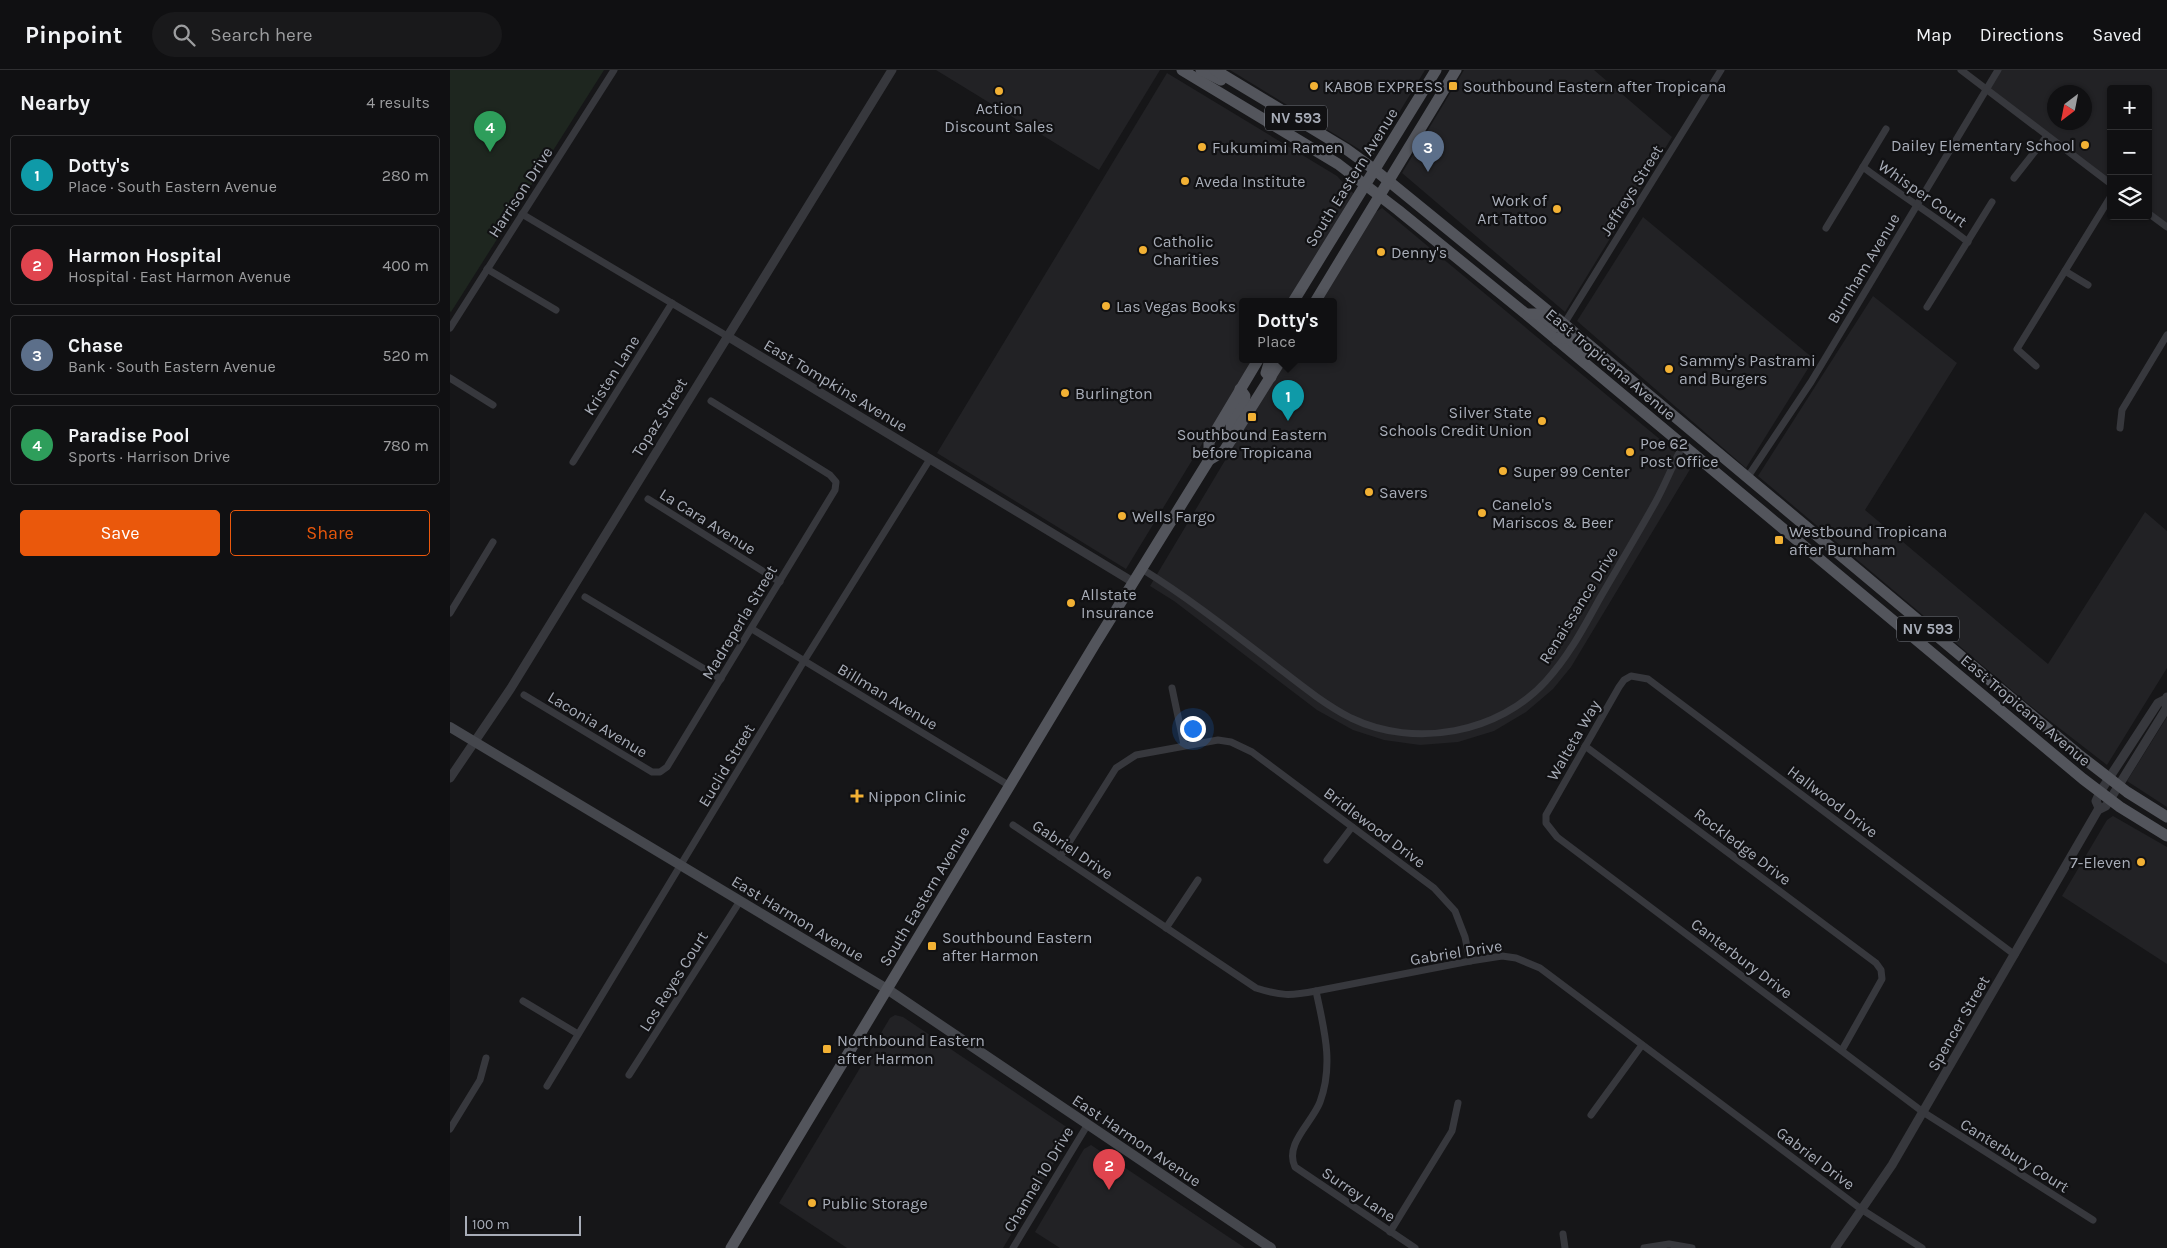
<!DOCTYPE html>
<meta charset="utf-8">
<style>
body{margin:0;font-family:Karla,sans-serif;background:#19191b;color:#f1f3f6}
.controls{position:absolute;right:15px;top:15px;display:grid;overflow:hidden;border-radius:5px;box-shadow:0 1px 4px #0004}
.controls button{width:45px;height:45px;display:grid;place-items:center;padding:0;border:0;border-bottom:1px solid #303032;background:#101012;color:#f1f3f6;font:25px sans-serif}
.compass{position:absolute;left:1597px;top:15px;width:45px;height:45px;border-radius:50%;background:#101012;box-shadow:0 1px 4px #0004;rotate:212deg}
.scale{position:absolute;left:15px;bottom:12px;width:116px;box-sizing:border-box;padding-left:5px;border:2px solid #a8adb8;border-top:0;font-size:14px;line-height:18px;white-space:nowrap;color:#a8adb8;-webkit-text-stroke:4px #111113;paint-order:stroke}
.you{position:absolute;left:742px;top:658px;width:18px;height:18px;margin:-12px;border:4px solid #fff;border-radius:50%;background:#1a73e8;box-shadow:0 0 0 8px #1a73e833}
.badge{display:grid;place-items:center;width:32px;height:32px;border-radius:50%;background:#ea580c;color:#fff;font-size:16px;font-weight:700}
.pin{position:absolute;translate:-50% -41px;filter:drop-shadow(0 1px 2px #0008)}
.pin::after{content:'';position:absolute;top:26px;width:18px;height:15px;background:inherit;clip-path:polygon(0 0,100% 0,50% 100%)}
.popup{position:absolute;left:789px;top:228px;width:98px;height:65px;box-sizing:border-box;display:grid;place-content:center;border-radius:5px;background:#101012;filter:drop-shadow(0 1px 4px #0005);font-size:16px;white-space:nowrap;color:#9c9d9f}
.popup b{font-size:19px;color:#f1f3f6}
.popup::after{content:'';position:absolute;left:50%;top:100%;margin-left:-10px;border:10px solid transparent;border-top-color:#101012}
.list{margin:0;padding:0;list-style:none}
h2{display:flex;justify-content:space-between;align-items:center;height:65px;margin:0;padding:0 20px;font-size:21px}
h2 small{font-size:16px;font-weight:400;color:#9c9d9f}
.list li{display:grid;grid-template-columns:32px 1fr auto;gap:15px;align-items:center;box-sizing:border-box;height:80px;margin:0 10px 10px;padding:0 10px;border:1px solid #303032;border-radius:5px}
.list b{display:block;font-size:19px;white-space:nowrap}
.list p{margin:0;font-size:16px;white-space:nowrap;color:#9c9d9f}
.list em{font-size:16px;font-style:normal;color:#9c9d9f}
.actions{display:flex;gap:10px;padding:15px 20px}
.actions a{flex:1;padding:11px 0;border:1px solid #ea580c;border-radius:5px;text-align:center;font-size:18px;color:#ea580c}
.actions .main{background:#ea580c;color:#fff}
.icon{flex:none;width:28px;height:28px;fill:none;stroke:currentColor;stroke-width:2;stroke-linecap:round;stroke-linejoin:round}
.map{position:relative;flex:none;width:1717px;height:1178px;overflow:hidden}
header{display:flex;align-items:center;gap:30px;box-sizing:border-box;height:70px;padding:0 25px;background:#101012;border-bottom:1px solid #303032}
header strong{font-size:24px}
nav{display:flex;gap:28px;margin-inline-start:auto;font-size:18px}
.search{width:350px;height:45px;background:#19191b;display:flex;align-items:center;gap:12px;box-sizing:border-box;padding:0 18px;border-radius:28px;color:#9c9d9f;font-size:19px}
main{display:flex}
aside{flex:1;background:#101012}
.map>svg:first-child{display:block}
.built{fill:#222225;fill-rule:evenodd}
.green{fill:#1e261f}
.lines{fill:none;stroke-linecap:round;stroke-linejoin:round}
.minor{stroke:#37383d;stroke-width:7}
.tertiary{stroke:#37383d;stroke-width:9}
.secondary{stroke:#45474d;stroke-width:10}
.primary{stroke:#53555c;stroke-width:11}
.poi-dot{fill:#f2b134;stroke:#111113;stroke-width:2}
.labels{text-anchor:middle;stroke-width:4.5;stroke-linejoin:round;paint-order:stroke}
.shield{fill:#111113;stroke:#7b7e86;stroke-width:1}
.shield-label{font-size:15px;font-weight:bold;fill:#a8adb8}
.poi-label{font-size:16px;fill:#a8adb8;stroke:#111113;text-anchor:start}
.street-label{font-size:16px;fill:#a8adb8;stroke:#111113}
</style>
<header>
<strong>Pinpoint</strong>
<div class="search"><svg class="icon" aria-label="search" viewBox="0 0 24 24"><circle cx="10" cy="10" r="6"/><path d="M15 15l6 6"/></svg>Search here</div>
<nav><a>Map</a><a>Directions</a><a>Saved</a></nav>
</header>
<main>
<aside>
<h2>Nearby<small>4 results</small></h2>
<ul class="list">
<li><span class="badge" style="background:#0f9aa8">1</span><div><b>Dotty's</b><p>Place · South Eastern Avenue</p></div><em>280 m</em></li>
<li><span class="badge" style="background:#e0444e">2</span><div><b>Harmon Hospital</b><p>Hospital · East Harmon Avenue</p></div><em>400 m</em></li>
<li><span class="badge" style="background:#5c6f8a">3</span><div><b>Chase</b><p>Bank · South Eastern Avenue</p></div><em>520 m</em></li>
<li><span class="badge" style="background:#2e9e5b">4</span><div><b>Paradise Pool</b><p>Sports · Harrison Drive</p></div><em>780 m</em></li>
</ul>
<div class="actions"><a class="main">Save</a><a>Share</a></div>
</aside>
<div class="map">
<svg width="1717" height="1178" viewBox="0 0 1717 1178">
<rect width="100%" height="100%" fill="#161618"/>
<g class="built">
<polygon points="486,0 710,0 649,100"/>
<polygon points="780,0 975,0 922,87"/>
<polygon points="1014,0 1144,0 1222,67 1115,242 952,103"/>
<path d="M1548,0H1717V156L1698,143V19H1661V114L1536,20ZM1604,22H1634V52H1604Z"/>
<polygon points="717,3 887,106 904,124 838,232 793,232 793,290 803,290 676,499 487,383"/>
<polygon points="932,138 1242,396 1121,597 1103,619 1076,642 1044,661 1008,672 970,675 934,670 903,660 867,640 724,531 700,516 835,290 883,290 883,232 869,232 921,145"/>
<polygon points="1193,147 1364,289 1296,398 1127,251"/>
<polygon points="1423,226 1507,293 1415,440 1598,594 1695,442 1717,461 1717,598 1657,695 1577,633 1308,406"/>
<polygon points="1717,647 1717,737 1677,711"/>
<polygon points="1663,746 1717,777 1717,894 1612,826 1657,750"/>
<polygon points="445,945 453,947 621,1060 620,1066 553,1178 397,1178 329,1133 440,948"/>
<polygon points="641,1075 795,1178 610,1178 585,1162 634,1079"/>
</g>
<polygon class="green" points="0,0 154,0 1,242 0,241"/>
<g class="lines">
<g class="minor">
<polyline points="1511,0 1661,114"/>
<path d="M1413,97C1447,123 1484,145 1518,172"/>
<polyline points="1564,108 1597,66"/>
<polyline points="1698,143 1717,157"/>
<polyline points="72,144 277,266"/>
<polyline points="1376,158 1436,59"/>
<polyline points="37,199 106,240"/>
<polyline points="1615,201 1638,215"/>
<polyline points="1477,237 1542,132"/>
<polyline points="1114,254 1271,0"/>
<polyline points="0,258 164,0"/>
<polyline points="1586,296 1567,279 1661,126"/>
<polyline points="0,308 43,335"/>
<polyline points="1670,358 1672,340 1717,265"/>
<polyline points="123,392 222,233"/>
<polyline points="1297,408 1361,312 1548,0"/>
<polyline points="198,429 330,512"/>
<path d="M692,499C737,527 778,559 821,592C847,612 872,633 901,648C965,679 1049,663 1096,611C1119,586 1134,557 1150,528C1168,497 1187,465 1205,433C1215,415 1223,394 1233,375"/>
<polyline points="135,527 271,609"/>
<polyline points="0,543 43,472"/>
<polyline points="302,559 560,716"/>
<polyline points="722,618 734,675"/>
<polyline points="74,625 202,702 210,702 217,697 385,420 386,412 380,405 261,331"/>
<polyline points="1135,676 1426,893 1431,900 1432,909 1392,980"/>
<path d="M563,755L806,918C831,926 840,926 866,921L1020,891L1052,886L1066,888L1090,898L1411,1139L1472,1178"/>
<polyline points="610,787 666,698 686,685 768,670 781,672 802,682 984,818 1005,841 1015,867 1020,891"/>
<polyline points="877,790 902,757"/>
<polyline points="716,858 748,810"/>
<polyline points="1565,885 1198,609 1181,606 1174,610 1169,617 1096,745 1096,753 1107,767 1473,1042 1643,1150"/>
<path d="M866,921C874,959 884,994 870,1032C862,1053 834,1074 845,1097L965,1178"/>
<polyline points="73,931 128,964"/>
<polyline points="179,1005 290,831"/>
<polyline points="97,1016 354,591 480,389"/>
<polyline points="1141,1045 1192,975"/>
<polyline points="0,1059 30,1010 36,988"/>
<polyline points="940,1162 1002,1061 1008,1033"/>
<polyline points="1113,1164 1115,1178"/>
<polyline points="563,1178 638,1054"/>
<polyline points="1194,1178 1219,1174 1242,1178"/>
</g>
<g class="tertiary">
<polyline points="277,266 683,512"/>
<polyline points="0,708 61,618 442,0"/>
<polyline points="1649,738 1646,731 1650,722 1708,633 1716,629"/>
<polyline points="1385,1178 1442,1095 1648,740 1656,736 1716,639 1717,627"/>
</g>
<polyline class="secondary" points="0,657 437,919 821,1178"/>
<g class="primary">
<polyline points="732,0 888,94 948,140 1076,244 1633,709 1670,737 1717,766"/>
<polyline points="751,0 771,10"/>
<polyline points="765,0 896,79 925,100 1114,254 1628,684 1677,722 1717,747"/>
<polyline points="843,232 986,0"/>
<polyline points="865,232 1006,0"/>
<polyline points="1078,244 1089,244 1107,257 1114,254"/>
<polyline points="1107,270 1110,267 1118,268 1135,282 1139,283"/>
<polyline points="820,290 816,303 821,307"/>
<polyline points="782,369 781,354 794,332 795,326 790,319"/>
<polyline points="759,390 759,372 808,290"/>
<polyline points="281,1178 645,574 759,390 774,381 831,290"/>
</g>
</g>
<g class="poi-dot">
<circle cx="864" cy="16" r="5"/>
<rect x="998" y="11" width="10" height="10" rx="2.5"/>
<circle cx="549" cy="21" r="5"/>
<circle cx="1635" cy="75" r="5"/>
<circle cx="752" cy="77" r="5"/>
<circle cx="735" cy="111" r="5"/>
<circle cx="1107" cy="139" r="5"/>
<circle cx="693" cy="180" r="5"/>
<circle cx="931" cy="182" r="5"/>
<circle cx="656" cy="236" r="5"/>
<circle cx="1219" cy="299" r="5"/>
<circle cx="615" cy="323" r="5"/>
<rect x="797" y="342" width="10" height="10" rx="2.5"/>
<circle cx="1092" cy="351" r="5"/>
<circle cx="1180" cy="382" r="5"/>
<circle cx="1053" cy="401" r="5"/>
<circle cx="919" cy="422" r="5"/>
<circle cx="1032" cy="443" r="5"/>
<circle cx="672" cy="446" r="5"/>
<rect x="1324" y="465" width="10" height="10" rx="2.5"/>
<circle cx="621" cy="533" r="5"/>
<path d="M404.5 718.5h5v5h5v5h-5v5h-5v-5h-5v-5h5z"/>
<circle cx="1691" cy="792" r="5"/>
<rect x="477" y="871" width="10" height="10" rx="2.5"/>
<rect x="372" y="974" width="10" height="10" rx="2.5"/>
<circle cx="362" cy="1133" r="5"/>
</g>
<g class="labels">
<g class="shield">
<rect x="815" y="35.5" width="62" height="25" rx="4"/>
<rect x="1447" y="546.5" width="62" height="25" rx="4"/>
</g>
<g class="shield-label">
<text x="846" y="53">NV 593</text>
<text x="1478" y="564">NV 593</text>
</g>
<g class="poi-label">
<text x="874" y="22">KABOB EXPRESS</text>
<text x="1013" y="22">Southbound Eastern after Tropicana</text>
<text x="549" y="44" text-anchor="middle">Action<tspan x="549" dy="18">Discount Sales</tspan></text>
<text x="1625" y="81" text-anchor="end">Dailey Elementary School</text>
<text x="762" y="83">Fukumimi Ramen</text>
<text x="745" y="117">Aveda Institute</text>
<text x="1097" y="136" text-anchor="end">Work of<tspan x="1097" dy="18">Art Tattoo</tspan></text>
<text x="703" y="177">Catholic<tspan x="703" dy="18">Charities</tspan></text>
<text x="941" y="188">Denny's</text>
<text x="666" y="242">Las Vegas Books</text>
<text x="1229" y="296">Sammy's Pastrami<tspan x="1229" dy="18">and Burgers</tspan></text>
<text x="625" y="329">Burlington</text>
<text x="1082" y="348" text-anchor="end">Silver State<tspan x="1082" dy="18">Schools Credit Union</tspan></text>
<text x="802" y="370" text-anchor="middle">Southbound Eastern<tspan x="802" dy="18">before Tropicana</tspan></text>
<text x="1190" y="379">Poe 62<tspan x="1190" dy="18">Post Office</tspan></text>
<text x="1063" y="407">Super 99 Center</text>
<text x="929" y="428">Savers</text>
<text x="1042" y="440">Canelo's<tspan x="1042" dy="18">Mariscos &amp; Beer</tspan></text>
<text x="682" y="452">Wells Fargo</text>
<text x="1339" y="467">Westbound Tropicana<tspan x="1339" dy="18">after Burnham</tspan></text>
<text x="631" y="530">Allstate<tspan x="631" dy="18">Insurance</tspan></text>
<text x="418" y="732">Nippon Clinic</text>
<text x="1681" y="798" text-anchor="end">7-Eleven</text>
<text x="492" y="873">Southbound Eastern<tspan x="492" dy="18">after Harmon</tspan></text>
<text x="387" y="976">Northbound Eastern<tspan x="387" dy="18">after Harmon</tspan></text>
<text x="372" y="1139">Public Storage</text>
</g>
<g class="street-label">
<text transform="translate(901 107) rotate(-58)" y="6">South Eastern Avenue</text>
<text transform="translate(1181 120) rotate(-58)" y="6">Jeffreys Street</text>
<text transform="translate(70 122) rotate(-57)" y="6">Harrison Drive</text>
<text transform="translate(1473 123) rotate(35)" y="6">Whisper Court</text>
<text transform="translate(1413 198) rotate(-59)" y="6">Burnham Avenue</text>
<text transform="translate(1161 294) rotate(40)" y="6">East Tropicana Avenue</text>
<text transform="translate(161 305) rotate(-58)" y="6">Kristen Lane</text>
<text transform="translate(386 315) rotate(31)" y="6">East Tompkins Avenue</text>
<text transform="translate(209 347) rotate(-58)" y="6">Topaz Street</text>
<text transform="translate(258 451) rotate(32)" y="6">La Cara Avenue</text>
<text transform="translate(1128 535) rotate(-58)" y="6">Renaissance Drive</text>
<text transform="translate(289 552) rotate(-59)" y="6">Madreperla Street</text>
<text transform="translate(438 626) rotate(31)" y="6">Billman Avenue</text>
<text transform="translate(1576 640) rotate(40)" y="6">East Tropicana Avenue</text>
<text transform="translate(148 654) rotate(31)" y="6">Laconia Avenue</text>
<text transform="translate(1123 670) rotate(-60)" y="6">Walteta Way</text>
<text transform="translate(276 695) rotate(-59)" y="6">Euclid Street</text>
<text transform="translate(1383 731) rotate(37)" y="6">Hallwood Drive</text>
<text transform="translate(925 757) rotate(37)" y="6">Bridlewood Drive</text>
<text transform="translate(1293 776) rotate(37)" y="6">Rockledge Drive</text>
<text transform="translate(623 779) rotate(34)" y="6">Gabriel Drive</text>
<text transform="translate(474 826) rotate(-59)" y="6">South Eastern Avenue</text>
<text transform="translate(348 848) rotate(31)" y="6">East Harmon Avenue</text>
<text transform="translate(1006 882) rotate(-9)" y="6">Gabriel Drive</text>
<text transform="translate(1292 888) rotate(37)" y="6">Canterbury Drive</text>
<text transform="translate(223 911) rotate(-58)" y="6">Los Reyes Court</text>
<text transform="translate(1508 953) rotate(-60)" y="6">Spencer Street</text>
<text transform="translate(687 1070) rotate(34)" y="6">East Harmon Avenue</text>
<text transform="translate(1565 1085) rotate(32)" y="6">Canterbury Court</text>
<text transform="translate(1366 1088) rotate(37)" y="6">Gabriel Drive</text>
<text transform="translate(588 1109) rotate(-59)" y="6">Channel 10 Drive</text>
<text transform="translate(909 1124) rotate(34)" y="6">Surrey Lane</text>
</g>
</g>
</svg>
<div class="controls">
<button>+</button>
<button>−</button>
<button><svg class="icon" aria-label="layers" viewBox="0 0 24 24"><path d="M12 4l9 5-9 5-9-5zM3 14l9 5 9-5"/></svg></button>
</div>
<svg class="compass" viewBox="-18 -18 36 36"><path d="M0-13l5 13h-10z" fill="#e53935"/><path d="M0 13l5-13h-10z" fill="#9c9d9f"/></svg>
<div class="scale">100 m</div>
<div class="you"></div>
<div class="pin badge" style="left:838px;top:351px;background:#0f9aa8">1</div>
<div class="popup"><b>Dotty's</b>Place</div>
<div class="pin badge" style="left:659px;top:1120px;background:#e0444e">2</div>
<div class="pin badge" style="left:978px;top:102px;background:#5c6f8a">3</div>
<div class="pin badge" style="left:40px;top:82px;background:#2e9e5b">4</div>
</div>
</main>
